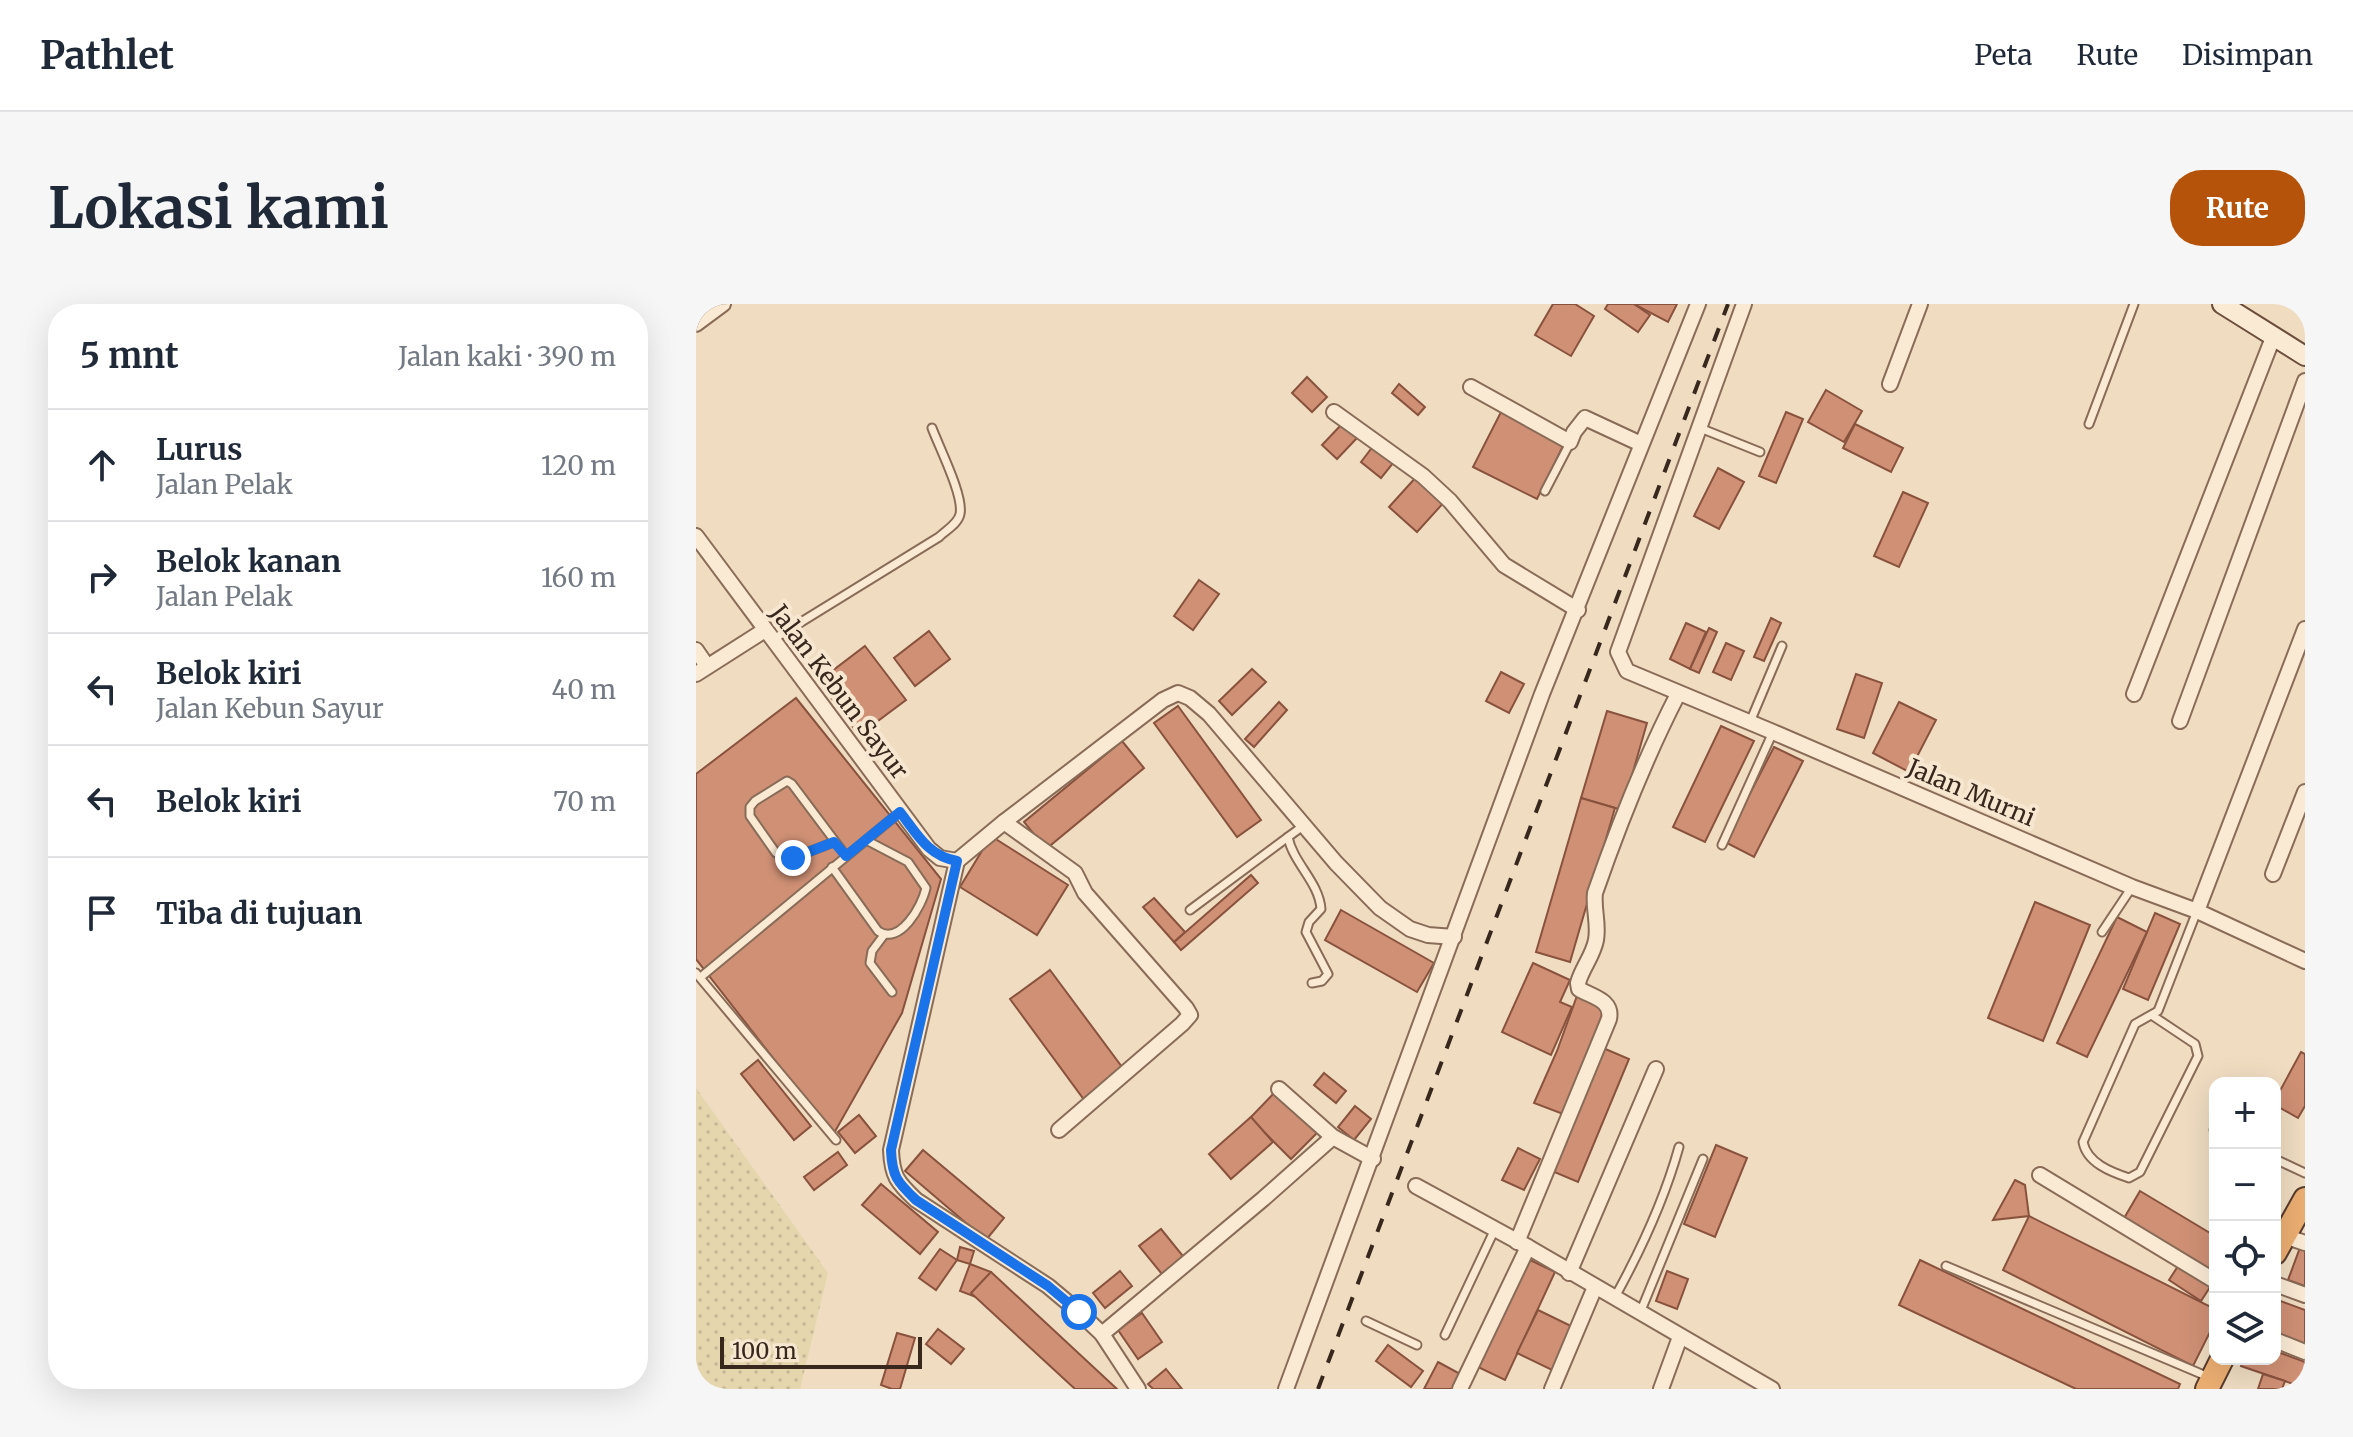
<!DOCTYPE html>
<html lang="id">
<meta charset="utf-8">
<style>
body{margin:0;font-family:Merriweather,serif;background:#f6f6f7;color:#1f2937}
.controls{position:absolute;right:24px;bottom:24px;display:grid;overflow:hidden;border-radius:16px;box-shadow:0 8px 32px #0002}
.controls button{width:72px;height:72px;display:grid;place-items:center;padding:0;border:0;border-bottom:2px solid #e0e1e3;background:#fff;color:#1f2937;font:40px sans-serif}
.scale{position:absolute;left:24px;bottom:20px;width:202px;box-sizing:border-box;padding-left:8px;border:4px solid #38271d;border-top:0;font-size:22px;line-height:28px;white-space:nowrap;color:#38271d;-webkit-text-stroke:6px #f7e7d0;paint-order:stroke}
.stop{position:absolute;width:24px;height:24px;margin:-18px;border:6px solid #1a73e8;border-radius:50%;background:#fff}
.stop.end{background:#1a73e8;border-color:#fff;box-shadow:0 2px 8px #0008}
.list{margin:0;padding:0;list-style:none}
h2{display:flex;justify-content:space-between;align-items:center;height:104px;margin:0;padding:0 32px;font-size:34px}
h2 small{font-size:26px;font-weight:400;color:#747a83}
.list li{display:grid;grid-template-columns:52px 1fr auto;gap:24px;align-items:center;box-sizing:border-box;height:112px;padding:0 32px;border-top:2px solid #e0e1e3}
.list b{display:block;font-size:30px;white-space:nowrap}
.list p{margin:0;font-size:26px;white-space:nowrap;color:#747a83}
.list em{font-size:26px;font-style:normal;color:#747a83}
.icon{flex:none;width:44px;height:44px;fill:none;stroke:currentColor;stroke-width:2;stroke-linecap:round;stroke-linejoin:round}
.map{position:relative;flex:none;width:1609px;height:1085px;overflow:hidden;border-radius:32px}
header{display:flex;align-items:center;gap:48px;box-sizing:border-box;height:112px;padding:0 40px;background:#fff;border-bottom:2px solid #e0e1e3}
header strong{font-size:38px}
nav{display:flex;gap:44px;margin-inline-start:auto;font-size:28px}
.intro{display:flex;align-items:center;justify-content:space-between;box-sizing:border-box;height:192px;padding:0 48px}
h1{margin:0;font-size:56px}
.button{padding:20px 36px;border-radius:32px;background:#b45309;color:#fff;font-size:28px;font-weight:700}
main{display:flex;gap:48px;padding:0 48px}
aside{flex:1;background:#fff;border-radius:32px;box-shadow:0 8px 32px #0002}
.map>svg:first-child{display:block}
.farmland{fill:url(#farmland-dots)}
.building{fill:#cf9075;stroke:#89523d;stroke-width:2}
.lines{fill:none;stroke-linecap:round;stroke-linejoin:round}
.service-casing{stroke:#896c58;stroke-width:11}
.minor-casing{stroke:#896c58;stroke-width:18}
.secondary-casing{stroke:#6b4d3b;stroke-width:22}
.trunk-casing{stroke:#573b2c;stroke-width:26}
.service{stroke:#faead4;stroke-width:7}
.minor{stroke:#faead4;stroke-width:14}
.secondary{stroke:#faead4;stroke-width:18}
.trunk{stroke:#ebae72;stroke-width:22}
.rail{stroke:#38271d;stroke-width:4;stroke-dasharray:14 14;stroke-linecap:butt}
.route{stroke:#1a73e8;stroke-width:10}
.labels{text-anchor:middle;stroke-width:8;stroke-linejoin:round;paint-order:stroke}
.street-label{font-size:24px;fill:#38271d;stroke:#f7e7d0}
</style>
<header>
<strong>Pathlet</strong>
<nav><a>Peta</a><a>Rute</a><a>Disimpan</a></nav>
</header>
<div class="intro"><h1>Lokasi kami</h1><a class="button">Rute</a></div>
<main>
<aside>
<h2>5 mnt<small>Jalan kaki · 390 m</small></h2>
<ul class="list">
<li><svg class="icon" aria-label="ahead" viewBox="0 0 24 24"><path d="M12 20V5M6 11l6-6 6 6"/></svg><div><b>Lurus</b><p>Jalan Pelak</p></div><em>120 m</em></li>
<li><svg class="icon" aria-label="right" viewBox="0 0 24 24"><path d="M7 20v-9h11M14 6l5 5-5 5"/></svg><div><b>Belok kanan</b><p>Jalan Pelak</p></div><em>160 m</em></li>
<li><svg class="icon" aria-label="left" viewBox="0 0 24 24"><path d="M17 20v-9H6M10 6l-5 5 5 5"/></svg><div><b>Belok kiri</b><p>Jalan Kebun Sayur</p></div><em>40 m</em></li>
<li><svg class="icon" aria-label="left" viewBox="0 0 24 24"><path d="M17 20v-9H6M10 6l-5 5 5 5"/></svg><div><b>Belok kiri</b></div><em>70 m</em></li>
<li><svg class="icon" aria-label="arrive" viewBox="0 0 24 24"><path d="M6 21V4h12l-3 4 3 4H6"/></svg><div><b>Tiba di tujuan</b></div></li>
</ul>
</aside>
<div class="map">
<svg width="1609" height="1085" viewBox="0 0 1609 1085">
<defs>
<pattern id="farmland-dots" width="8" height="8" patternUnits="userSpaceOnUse" patternTransform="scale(2)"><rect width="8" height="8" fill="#e5d6ae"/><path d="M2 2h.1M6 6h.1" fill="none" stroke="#c5b895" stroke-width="1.8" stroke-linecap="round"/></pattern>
</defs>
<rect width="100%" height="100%" fill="#efdcc1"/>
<polygon class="farmland" points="0,784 132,969 104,1085 0,1085"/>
<g class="building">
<polygon points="857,0 879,0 898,12 875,52 839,31"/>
<polygon points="912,0 938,0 954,11 942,28 909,5"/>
<polygon points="938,0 981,0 972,18"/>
<polygon points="611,73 631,93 616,108 596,89"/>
<polygon points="703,80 729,103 722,111 696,89"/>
<polygon points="1130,86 1166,107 1148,138 1112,118"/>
<polygon points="806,106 869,138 841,195 777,163"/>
<polygon points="1090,108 1107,115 1080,179 1063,172"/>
<polygon points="646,120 661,134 641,155 626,141"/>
<polygon points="1159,120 1207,144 1195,168 1147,144"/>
<polygon points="678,141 698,158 685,174 665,158"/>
<polygon points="1022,164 1048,178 1023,225 998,212"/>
<polygon points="722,171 750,196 721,228 693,203"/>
<polygon points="1207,188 1232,199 1203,263 1178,252"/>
<polygon points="503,276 523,290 497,326 478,312"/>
<polygon points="1075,314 1085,319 1068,357 1058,353"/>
<polygon points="990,319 1010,328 994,365 974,355"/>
<polygon points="1013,324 1021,328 1003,369 994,365"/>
<polygon points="233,327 254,355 219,382 198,354"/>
<polygon points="1030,339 1048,347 1035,376 1017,368"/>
<polygon points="169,342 210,396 163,431 123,377"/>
<polygon points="556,365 570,378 536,411 523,397"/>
<polygon points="805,368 828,380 813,409 790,397"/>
<polygon points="1160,370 1186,379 1168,434 1141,425"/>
<polygon points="100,394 245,575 206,709 137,831 0,655 0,470"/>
<polygon points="583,398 591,406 558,443 549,435"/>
<polygon points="1203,398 1240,416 1213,468 1177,449"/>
<polygon points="482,402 565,516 541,533 458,419"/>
<polygon points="911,407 951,419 926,506 885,494"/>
<polygon points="1025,422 1058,437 1009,538 977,523"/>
<polygon points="426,437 448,464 350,545 328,518"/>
<polygon points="1078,443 1107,457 1058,553 1029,538"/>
<polygon points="885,494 919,504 874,658 840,648"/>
<polygon points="295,532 372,581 341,631 264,583"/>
<polygon points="555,571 562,579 485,646 478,638"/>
<polygon points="458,594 489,628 478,638 447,603"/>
<polygon points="1339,598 1394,621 1347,737 1292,714"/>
<polygon points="645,606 738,659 721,688 629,636"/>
<polygon points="1459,609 1484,620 1452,696 1427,685"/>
<polygon points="1421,613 1451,628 1391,753 1361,739"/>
<polygon points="837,659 874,676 864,698 876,703 855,751 806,728"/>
<polygon points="354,666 429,767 389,797 314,695"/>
<polygon points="882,689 910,701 867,810 838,799 861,747"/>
<polygon points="907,744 933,755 882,878 856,867"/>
<polygon points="1605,748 1609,750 1609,802 1602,814 1579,801 1579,796"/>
<polygon points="62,756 115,822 98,836 45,770"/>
<polygon points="628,769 650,787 640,799 618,781"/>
<polygon points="582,785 624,826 595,855 554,814"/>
<polygon points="659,802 675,815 658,836 642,823"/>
<polygon points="163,811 180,832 159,849 142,828"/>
<polygon points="555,813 577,838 535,875 513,850"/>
<polygon points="1020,841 1051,854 1019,933 988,920"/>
<polygon points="822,844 844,855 828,886 806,876"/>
<polygon points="227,846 308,914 290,936 209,867"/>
<polygon points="142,848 151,861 118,886 108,873"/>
<polygon points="1319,876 1329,881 1333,912 1297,916"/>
<polygon points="185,880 242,928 224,950 166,901"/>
<polygon points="1444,887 1519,932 1519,971 1427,916"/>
<polygon points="1333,912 1519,1005 1519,1018 1497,1062 1307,966"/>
<polygon points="465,925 491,957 470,975 443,942"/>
<polygon points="1605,941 1609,943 1609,982 1592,976"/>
<polygon points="264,943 278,947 274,960 261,956"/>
<polygon points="244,945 261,956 240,986 223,974"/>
<polygon points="830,954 859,968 809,1076 780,1062"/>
<polygon points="1224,956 1484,1080 1482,1085 1380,1085 1203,1001"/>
<polygon points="1484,959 1516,980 1505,997 1473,976"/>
<polygon points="274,960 295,968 285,995 264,987"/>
<polygon points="424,967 436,982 409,1004 397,989"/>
<polygon points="971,967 992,975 981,1005 960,997"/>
<polygon points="295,968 421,1085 379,1085 275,989"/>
<polygon points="1579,995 1609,1006 1609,1044 1579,1033"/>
<polygon points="842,1006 877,1023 856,1066 821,1049"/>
<polygon points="446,1009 466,1038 442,1055 422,1026"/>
<polygon points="242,1025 268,1045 255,1060 230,1040"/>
<polygon points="201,1029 219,1034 204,1085 196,1085 185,1081"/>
<polygon points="692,1041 727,1067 715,1083 680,1057"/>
<polygon points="1579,1047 1609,1058 1609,1084 1545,1062 1547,1055 1579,1055"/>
<polygon points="742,1058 766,1071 759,1085 728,1085"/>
<polygon points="470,1065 486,1085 457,1085 452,1080"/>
<polygon points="1567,1070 1589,1077 1586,1085 1562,1085"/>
</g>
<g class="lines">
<g class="service-casing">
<g id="service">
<polyline points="1393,120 1438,0"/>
<polyline points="1004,124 1064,148"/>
<polyline points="849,187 874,139"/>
<path d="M76,336L243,233C250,226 262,220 264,210C268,192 243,143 236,124"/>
<polyline points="1054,418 1086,342"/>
<path d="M607,522L592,533C597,559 623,578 625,605L613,618L610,628L632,670L626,677L616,679"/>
<polyline points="138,538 97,554 80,549 54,512 54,503 59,497 91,477 96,480 150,552"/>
<polyline points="1026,541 1077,428"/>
<path d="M136,563L182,627C204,642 226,602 230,584L212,558L170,536"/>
<polyline points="494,606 592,533"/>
<polyline points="1406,628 1436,583"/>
<polyline points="188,631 176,647 174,659 196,688"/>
<polyline points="0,669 140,836"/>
<polyline points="6,672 204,508"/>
<path d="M1457,712L1499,740L1502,752L1444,868L1433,874C1415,868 1391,859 1387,838L1439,720L1462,707L1501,607"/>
<polyline points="1518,826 1519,826"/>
<polyline points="1579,855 1609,869"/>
<polyline points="1250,962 1515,1074"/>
<path d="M919,993C946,944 968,897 983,843"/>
<polyline points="944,1009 1007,855"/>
<polyline points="670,1017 721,1041"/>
<polyline points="749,1031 799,925"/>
</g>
</g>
<g class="minor-casing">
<g id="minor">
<polyline points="1048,0 922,348 931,367 1077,428 1436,583 1501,607 1609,657"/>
<polyline points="0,20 27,0"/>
<polyline points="1194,80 1224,0"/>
<polyline points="775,83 874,138 878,128 889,114 945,140"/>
<polyline points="638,108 727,172 754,197 808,261 882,306"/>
<polyline points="0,232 233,545 244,554 261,557"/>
<polyline points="0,346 11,362"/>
<polyline points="0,370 69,326"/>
<polyline points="1438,390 1578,31"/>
<polyline points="1484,417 1609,77"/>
<polyline points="308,518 379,569 389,589 490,704 494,711 486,720 363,826"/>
<polyline points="261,557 308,518 467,396 482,389 494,394 513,410 640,559 684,604 714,625 732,631 758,633"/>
<path d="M261,557L195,846C196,872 201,878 220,896L352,982L383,1008L406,1030L442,1085"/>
<polyline points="1577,570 1609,488"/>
<polyline points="1501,607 1609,325"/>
<polyline points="583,785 637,833 677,855"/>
<polyline points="1344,871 1519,977"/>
<polyline points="720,882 832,943 1076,1085"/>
<polyline points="1588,932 1609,939"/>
<path d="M821,938L913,715C917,696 896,693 883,685L882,679C886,664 897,652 900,636C903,619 897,605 899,589C923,520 949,454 982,390"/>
<polyline points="873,969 960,765"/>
<polyline points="1579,980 1609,991"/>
<polyline points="406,1030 567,895 637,833"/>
<polyline points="1579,1036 1609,1048"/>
<polyline points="590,1085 846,390 1002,0"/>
<polyline points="764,1085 832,943"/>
<polyline points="856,1085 899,983"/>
<polyline points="965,1085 984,1033"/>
</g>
</g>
<g class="secondary-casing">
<polyline id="secondary" points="1526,0 1609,52"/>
</g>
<g class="trunk-casing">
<g id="trunk">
<polyline points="1579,949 1609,895"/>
<polyline points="1511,1085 1526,1055"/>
</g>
</g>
<use href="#service" class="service"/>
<use href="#minor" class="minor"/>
<use href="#secondary" class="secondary"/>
<use href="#trunk" class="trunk"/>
<polyline class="rail" points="622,1085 1032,0"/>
</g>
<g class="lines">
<path class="route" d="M97,554L138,538L150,552L204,508C221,530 232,552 261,557L195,846C196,872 201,878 220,896L352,982L383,1008"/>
</g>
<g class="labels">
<g class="street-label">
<text transform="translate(143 388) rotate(53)" y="8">Jalan Kebun Sayur</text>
<text transform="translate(1275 489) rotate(23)" y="8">Jalan Murni</text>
</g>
</g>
</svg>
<div class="controls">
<button>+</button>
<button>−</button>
<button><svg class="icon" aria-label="locate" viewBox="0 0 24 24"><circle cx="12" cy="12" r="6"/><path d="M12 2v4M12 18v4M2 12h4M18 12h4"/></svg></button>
<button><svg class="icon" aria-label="layers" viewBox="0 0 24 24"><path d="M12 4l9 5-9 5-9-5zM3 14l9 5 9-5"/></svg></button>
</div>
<div class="scale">100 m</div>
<div class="stop" style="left:383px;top:1008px"></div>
<div class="stop end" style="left:97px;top:554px"></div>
</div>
</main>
